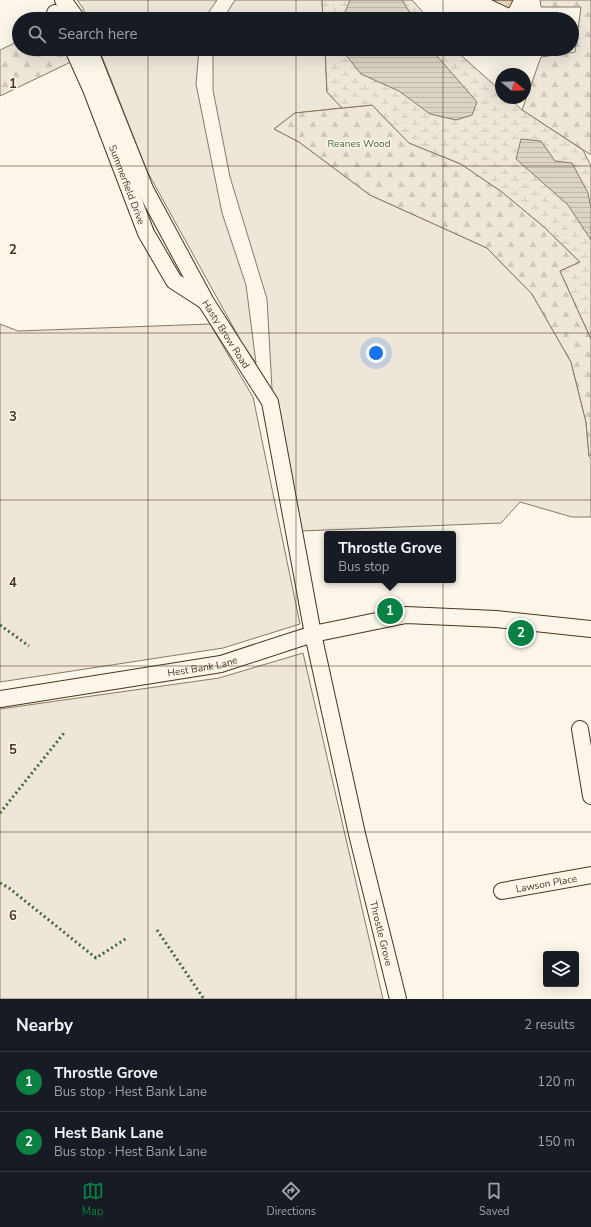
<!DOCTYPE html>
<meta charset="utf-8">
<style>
body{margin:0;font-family:"Nunito Sans",sans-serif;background:#20242c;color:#f1f3f6}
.controls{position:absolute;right:12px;bottom:12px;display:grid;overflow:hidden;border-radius:4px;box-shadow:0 4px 16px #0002}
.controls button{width:36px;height:36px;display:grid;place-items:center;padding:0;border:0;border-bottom:1px solid #363941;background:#171b24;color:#f1f3f6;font:20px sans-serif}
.compass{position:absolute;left:495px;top:68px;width:36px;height:36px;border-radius:50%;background:#171b24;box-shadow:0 4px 16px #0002;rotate:109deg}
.you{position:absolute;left:376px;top:353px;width:14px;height:14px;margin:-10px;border:3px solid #fff;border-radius:50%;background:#1a73e8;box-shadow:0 0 0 6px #1a73e833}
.badge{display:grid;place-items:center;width:26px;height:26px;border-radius:50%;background:#0b8043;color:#fff;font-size:13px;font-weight:700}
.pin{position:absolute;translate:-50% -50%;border:2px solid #fff;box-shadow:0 1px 4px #0006}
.popup{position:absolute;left:324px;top:531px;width:132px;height:52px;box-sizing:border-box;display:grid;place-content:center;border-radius:4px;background:#171b24;filter:drop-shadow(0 1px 3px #0005);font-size:13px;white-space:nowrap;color:#9ea1a6}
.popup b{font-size:15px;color:#f1f3f6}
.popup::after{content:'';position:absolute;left:50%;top:100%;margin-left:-8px;border:8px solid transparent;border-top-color:#171b24}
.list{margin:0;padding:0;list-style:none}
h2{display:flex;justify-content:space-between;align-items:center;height:52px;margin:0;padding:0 16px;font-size:17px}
h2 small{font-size:13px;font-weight:400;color:#9ea1a6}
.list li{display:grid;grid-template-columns:26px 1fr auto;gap:12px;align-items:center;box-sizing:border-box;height:60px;padding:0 16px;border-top:1px solid #363941}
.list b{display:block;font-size:15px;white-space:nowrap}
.list p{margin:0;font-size:13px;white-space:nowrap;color:#9ea1a6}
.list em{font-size:13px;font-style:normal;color:#9ea1a6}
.icon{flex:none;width:22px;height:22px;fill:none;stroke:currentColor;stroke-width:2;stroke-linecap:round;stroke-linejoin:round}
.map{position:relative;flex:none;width:591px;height:999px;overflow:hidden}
.search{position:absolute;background:#171b24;box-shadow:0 4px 16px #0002;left:12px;right:12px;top:12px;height:44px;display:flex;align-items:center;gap:10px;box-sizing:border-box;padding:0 14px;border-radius:22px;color:#9ea1a6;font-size:15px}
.sheet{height:172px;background:#171b24}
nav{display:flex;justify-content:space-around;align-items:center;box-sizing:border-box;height:56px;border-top:1px solid #363941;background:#171b24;font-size:11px;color:#9ea1a6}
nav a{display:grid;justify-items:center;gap:2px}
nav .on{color:#0b8043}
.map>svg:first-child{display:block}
.green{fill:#ede6d9;stroke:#887966}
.forest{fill:url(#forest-firs);stroke:#887966}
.wetland{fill:url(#wetland-marsh);stroke:#887966}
.water{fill:url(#water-rules);stroke:#887966}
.building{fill:url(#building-cross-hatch);stroke:#4a3520}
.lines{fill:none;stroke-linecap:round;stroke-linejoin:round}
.minor-casing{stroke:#4a3520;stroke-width:18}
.minor{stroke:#fbf6e9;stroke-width:16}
.hedge{stroke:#436837;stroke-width:3;stroke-dasharray:2 3;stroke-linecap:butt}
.grid{fill:none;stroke:#4a3520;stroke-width:1;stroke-opacity:0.55}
.labels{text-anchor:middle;stroke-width:3;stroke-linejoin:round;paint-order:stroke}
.park-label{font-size:10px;fill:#436837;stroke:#fbf6e9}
.street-label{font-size:10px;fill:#4a3520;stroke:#fbf6e9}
.grid-label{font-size:13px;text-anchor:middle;font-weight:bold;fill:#4a3520;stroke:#fbf6e9;stroke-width:3;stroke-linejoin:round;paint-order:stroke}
</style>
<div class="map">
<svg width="591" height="999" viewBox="0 0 591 999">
<defs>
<pattern id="forest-firs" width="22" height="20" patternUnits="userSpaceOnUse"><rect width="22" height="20" fill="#ede6d9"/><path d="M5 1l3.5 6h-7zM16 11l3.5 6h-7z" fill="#cdc6ba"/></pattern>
<pattern id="wetland-marsh" width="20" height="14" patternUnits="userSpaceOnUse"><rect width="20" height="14" fill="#ede6d9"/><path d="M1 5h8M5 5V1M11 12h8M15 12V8" fill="none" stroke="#cdc6ba"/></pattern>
<pattern id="water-rules" width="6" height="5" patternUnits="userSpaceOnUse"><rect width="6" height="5" fill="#dcd4c6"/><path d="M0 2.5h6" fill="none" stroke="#beb7aa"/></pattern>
<pattern id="building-cross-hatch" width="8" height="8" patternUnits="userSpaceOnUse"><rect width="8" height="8" fill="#ecdcbc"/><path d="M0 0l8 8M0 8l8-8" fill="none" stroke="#ccbda1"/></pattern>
</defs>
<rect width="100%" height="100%" fill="#fbf6e9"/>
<g class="green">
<polygon points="77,0 217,0 204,19 87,19 83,8"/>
<polygon points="235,0 322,0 323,19 223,19"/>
<polygon points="99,49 199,49 196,84 222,213 246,285 256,363 242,343 147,171"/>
<polygon points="213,49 325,49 327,92 342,108 295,113 274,129 299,142 370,195 487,248 532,294 571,362 586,422 589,456 591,459 591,517 572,517 520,502 501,523 301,531 272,389 267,299 230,177 213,90"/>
<polygon points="0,324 18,331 210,324 253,397 300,624 223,648 0,682"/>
<polygon points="303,653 383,999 0,999 0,709 219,678"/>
</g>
<g class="forest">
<polygon points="540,0 591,0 591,155 522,110 541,57 575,52 581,7 541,7"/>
<polygon points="19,41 19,49 68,49 75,60 0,96 0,50"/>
<polygon points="372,105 409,143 461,164 502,192 544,227 580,262 560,271 591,339 591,455 589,456 586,422 571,362 532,294 487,248 370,195 299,142 274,129 295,113"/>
</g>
<g class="wetland">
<polygon points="322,0 412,0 429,19 323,19"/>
<polygon points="325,49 454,49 501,91 501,98 509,98 522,110 583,150 591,166 591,339 560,271 580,262 544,227 502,192 461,164 409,143 372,105 342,108 327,92"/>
</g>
<g class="water">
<polygon points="350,0 402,0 414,19 342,19"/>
<polygon points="341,49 431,49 477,102 472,115 456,120 430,114 399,91 361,74"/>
<polygon points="521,139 541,141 555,161 572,163 588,193 591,208 591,240 568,205 516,159"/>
</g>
<polygon class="building" points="492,0 513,0 509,8"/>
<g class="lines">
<g class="minor-casing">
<g id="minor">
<polyline points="63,0 77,19"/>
<polyline points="55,13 58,19"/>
<path id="s1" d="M73,49L91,89L146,233L174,281L205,301"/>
<path id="s2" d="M89,49L145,189L206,302L270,402L313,634L357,834L398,999"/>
<path id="s3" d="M0,699L221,664L313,634L406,615L496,619L591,629"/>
<polyline points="580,729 591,796"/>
<path id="s4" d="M502,891L591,875"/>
</g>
</g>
<use href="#minor" class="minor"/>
<g class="hedge">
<polyline points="0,625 29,646"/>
<polyline points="0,813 64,733"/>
<polyline points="0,883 9,888 96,958 127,938"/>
<polyline points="157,930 204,999"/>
</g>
</g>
<path class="grid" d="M148,0V19M296,0V19M443,0V19M148,49V999M296,49V999M443,49V999M0,166H591M0,333H591M0,500H591M0,666H591M0,832H591"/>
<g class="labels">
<g class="park-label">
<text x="359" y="147">Reanes Wood</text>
</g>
<g class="street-label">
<text dy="4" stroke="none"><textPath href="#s1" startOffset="146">Summerfield Drive</textPath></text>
<text dy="4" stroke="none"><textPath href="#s2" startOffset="317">Hasty Brow Road</textPath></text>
<text dy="4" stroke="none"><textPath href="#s3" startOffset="205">Hest Bank Lane</textPath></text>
<text dy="4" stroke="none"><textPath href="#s4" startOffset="45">Lawson Place</textPath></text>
<text dy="4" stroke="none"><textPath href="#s2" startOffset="941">Throstle Grove</textPath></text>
</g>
</g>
<g class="grid-label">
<text x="13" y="88">1</text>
<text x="13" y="254">2</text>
<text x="13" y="421">3</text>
<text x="13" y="587">4</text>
<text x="13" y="754">5</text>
<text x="13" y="920">6</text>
</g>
</svg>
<div class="controls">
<button><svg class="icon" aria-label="layers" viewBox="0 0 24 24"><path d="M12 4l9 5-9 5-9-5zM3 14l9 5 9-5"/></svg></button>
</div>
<svg class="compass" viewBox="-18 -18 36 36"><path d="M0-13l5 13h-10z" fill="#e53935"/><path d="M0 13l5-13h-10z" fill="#9ea1a6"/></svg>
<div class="you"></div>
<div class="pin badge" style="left:390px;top:611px">1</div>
<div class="popup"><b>Throstle Grove</b>Bus stop</div>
<div class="pin badge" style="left:521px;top:633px">2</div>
<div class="search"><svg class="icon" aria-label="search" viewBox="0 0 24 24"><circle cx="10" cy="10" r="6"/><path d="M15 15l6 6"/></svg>Search here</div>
</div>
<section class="sheet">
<h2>Nearby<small>2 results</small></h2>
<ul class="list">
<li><span class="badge">1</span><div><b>Throstle Grove</b><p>Bus stop · Hest Bank Lane</p></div><em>120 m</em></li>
<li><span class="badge">2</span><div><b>Hest Bank Lane</b><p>Bus stop · Hest Bank Lane</p></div><em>150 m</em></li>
</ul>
</section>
<nav>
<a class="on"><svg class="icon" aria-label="map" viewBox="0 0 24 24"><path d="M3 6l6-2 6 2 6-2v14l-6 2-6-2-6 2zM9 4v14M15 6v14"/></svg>Map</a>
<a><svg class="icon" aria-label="directions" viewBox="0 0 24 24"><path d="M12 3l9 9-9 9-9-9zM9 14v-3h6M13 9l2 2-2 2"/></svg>Directions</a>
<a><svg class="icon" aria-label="saved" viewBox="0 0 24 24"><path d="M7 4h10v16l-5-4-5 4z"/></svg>Saved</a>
</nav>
